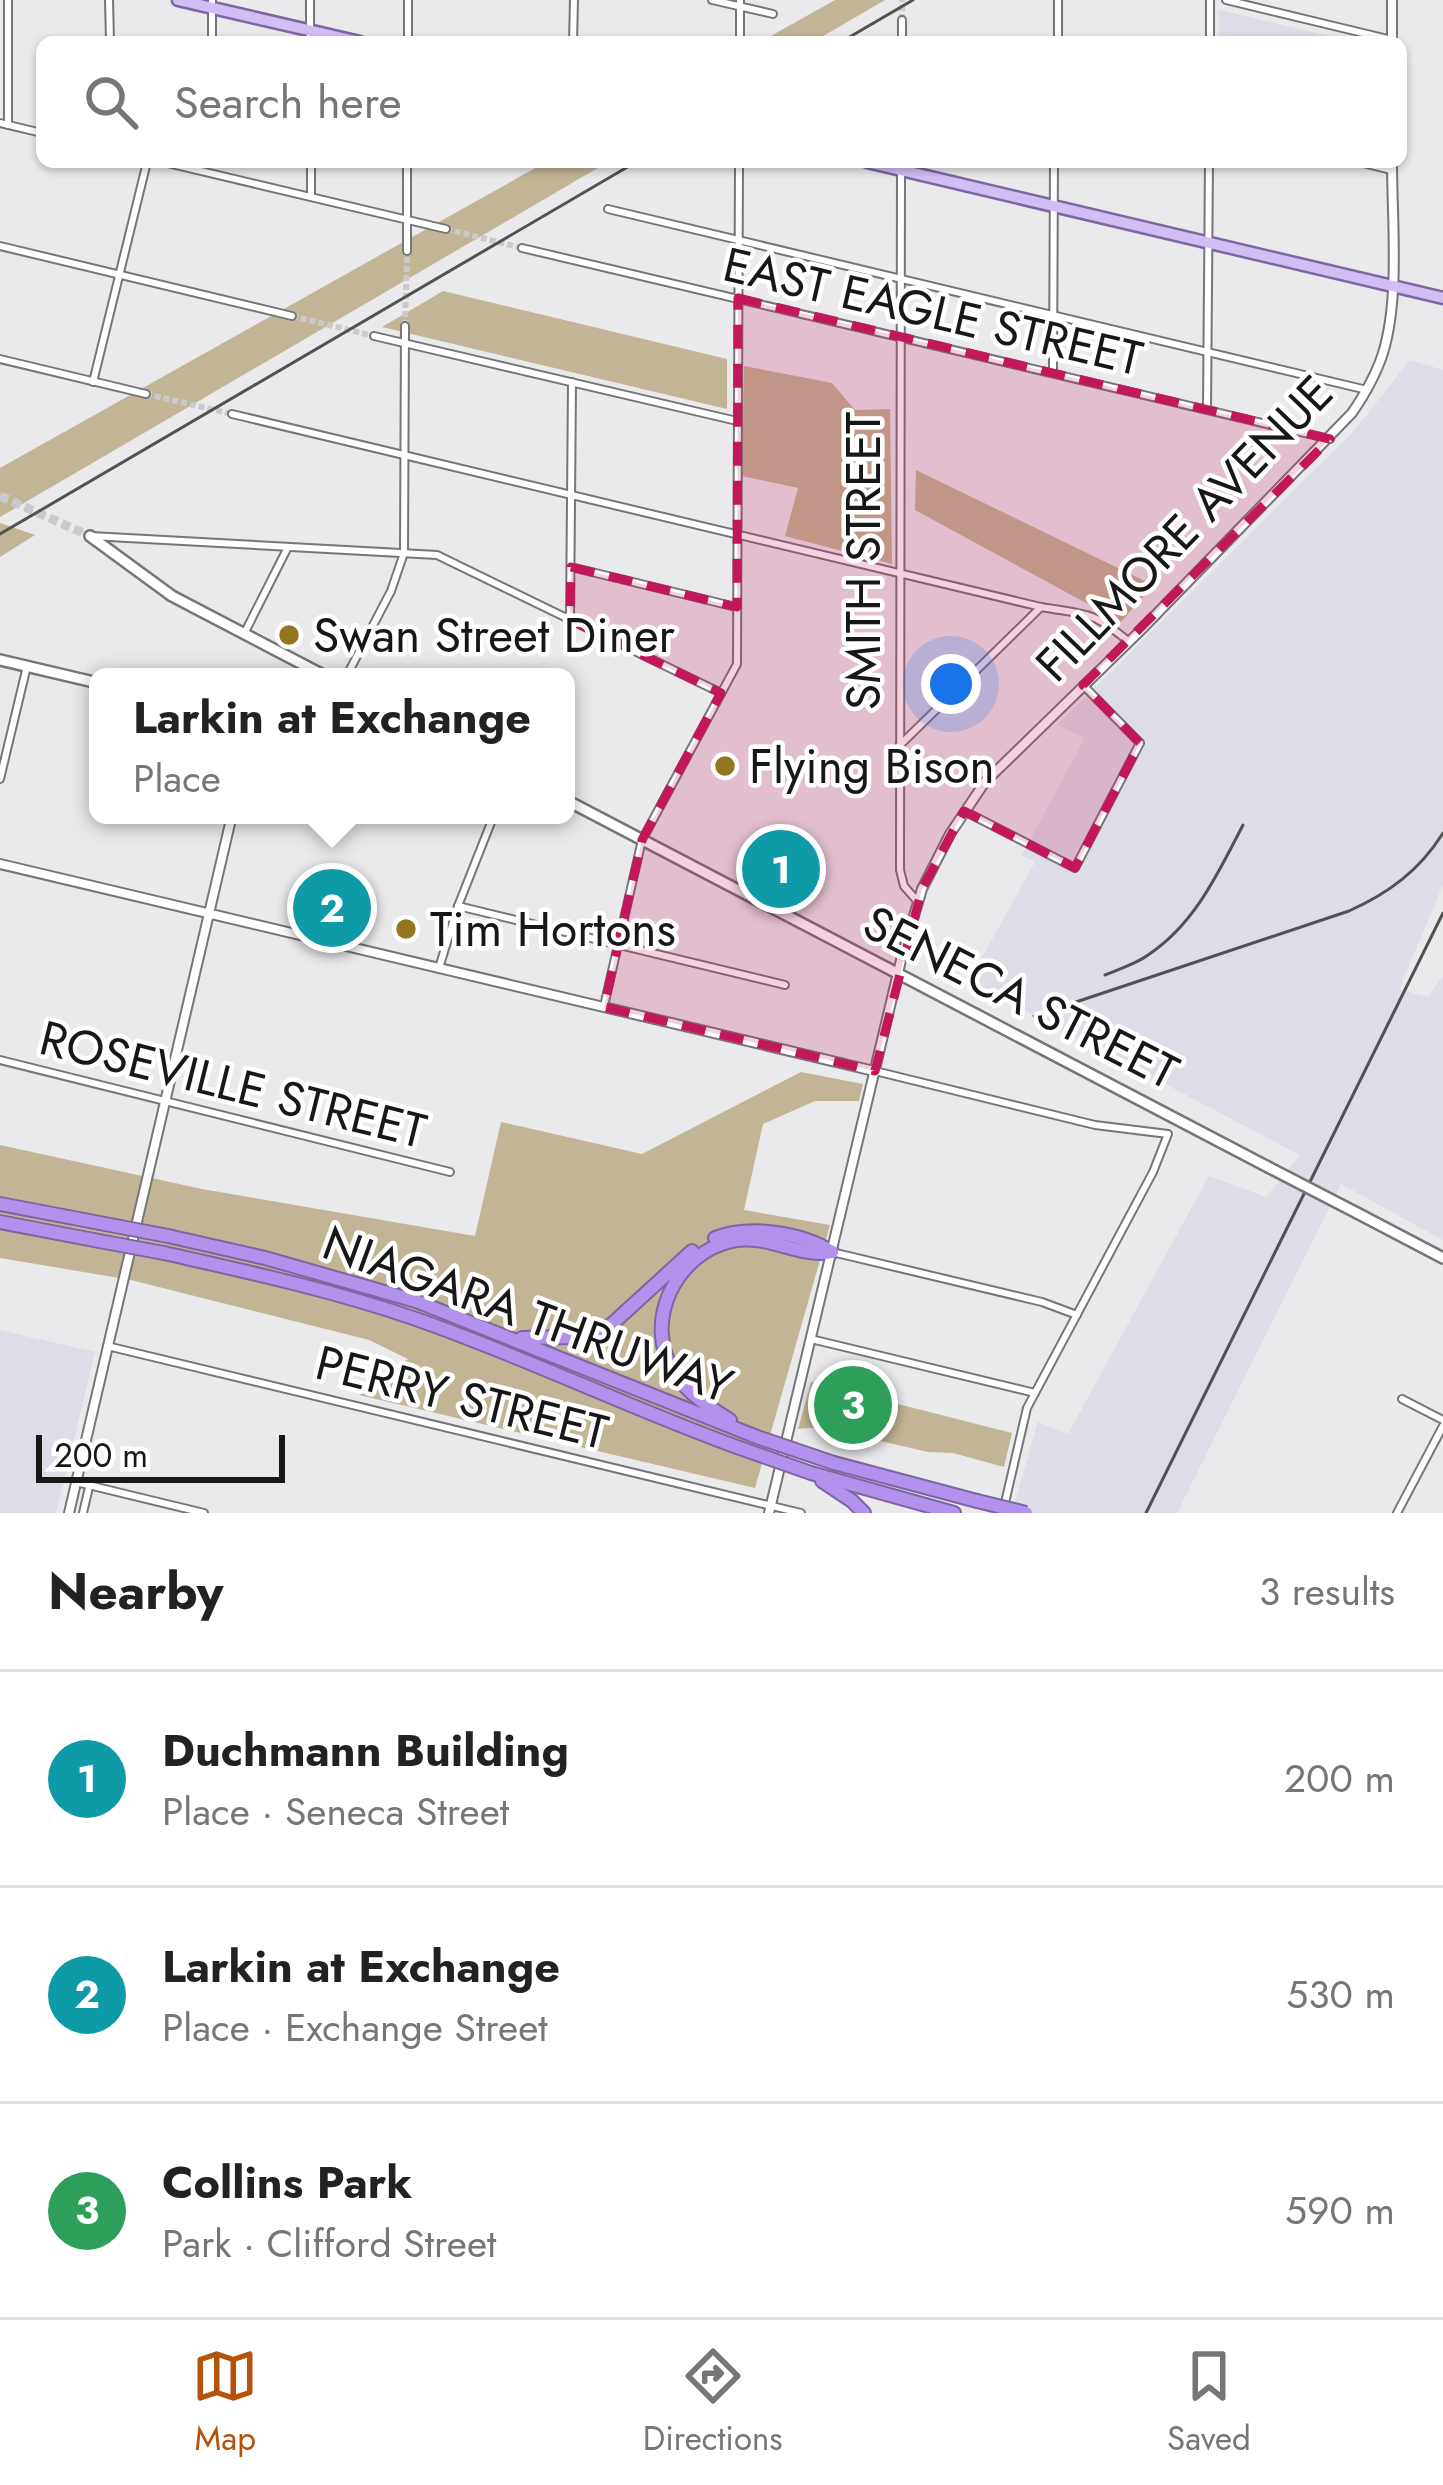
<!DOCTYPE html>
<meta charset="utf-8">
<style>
body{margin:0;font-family:Jost,sans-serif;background:#f2f2f2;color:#222}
.scale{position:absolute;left:36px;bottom:30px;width:249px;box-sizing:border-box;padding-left:12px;border:6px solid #171718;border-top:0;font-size:33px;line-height:42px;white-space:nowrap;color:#171718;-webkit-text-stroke:9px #fff;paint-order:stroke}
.you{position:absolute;left:951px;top:684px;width:42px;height:42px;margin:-30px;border:9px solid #fff;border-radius:50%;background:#1a73e8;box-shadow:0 0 0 18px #1a73e833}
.badge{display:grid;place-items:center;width:78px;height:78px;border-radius:50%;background:#b45309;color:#fff;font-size:39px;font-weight:700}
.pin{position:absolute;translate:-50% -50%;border:6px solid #fff;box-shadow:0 3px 12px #0006}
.popup{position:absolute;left:89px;top:668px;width:486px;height:156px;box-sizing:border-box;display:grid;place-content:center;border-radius:18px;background:#fff;filter:drop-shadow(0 3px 9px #0005);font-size:39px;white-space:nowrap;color:#767676}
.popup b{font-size:45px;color:#222}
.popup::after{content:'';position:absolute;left:50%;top:100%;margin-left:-24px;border:24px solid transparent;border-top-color:#fff}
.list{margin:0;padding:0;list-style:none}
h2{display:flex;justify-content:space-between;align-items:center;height:156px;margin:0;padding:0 48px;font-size:51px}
h2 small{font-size:39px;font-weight:400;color:#767676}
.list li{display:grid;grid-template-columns:78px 1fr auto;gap:36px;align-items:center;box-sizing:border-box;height:216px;padding:0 48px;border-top:3px solid #e0e0e0}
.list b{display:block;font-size:45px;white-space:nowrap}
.list p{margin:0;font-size:39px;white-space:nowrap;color:#767676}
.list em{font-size:39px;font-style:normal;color:#767676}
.icon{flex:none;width:66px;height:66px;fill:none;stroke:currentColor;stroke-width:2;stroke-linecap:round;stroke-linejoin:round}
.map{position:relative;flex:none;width:1443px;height:1513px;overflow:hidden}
.search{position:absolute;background:#fff;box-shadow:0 3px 9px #0004;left:36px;right:36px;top:36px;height:132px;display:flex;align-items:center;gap:30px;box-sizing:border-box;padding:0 42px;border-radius:18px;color:#767676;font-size:45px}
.sheet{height:804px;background:#fff}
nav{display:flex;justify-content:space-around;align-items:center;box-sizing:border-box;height:168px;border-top:3px solid #e0e0e0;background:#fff;font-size:33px;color:#767676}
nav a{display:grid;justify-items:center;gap:6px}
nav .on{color:#b45309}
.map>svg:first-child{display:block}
.built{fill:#dedce6}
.green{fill:#c2b595}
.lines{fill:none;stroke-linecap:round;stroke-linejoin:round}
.minor-tunnel{stroke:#cacacc;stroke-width:6;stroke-dasharray:6 3;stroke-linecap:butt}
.secondary-tunnel{stroke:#cacacc;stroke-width:9;stroke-dasharray:9 4.5;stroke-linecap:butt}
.minor-casing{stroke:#767578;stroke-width:10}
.tertiary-casing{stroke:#767578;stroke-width:12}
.secondary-casing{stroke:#767578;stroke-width:14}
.primary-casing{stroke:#7c67a2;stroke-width:15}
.motorway-casing{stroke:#7c67a2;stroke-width:16}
.minor{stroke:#fff;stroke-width:6}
.tertiary{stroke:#fff;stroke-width:8}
.secondary{stroke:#fff;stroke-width:9}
.primary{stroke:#d1bef4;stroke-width:10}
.motorway{stroke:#b292ed;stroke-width:12}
.rail{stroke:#525253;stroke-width:3}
.secondary-bridge-casing{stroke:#767578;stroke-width:14;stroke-linecap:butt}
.motorway-bridge-casing{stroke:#7c67a2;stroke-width:16;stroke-linecap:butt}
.secondary-bridge{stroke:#fff;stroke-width:9}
.motorway-bridge{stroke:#b292ed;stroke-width:12}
.marked{fill:#c2185b;fill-opacity:0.2;stroke:#c2185b;stroke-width:9;stroke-dasharray:24 15;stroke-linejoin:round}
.poi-dot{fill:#93761d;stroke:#fff;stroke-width:4.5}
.labels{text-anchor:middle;stroke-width:9;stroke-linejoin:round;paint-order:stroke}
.street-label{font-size:48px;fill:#171718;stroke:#fff}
.poi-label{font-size:48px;fill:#171718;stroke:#fff;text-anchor:start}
</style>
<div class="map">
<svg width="1443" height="1513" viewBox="0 0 1443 1513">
<rect width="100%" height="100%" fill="#eae9ec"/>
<g class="built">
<polygon points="1219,10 1334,37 1333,42 1219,42"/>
<polygon points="1410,360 1443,370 1443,885 1399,989 1428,997 1443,976 1443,1240 1341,1184 1177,1513 1012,1513 1038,1422 1068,1434 1209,1176 1266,1197 1300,1155 969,981 1035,862 1022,855 1085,738 1057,725 1353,432"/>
<polygon points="0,1330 95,1352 56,1513 0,1513"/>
</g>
<g class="green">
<polygon points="835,0 885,0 813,42 760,42"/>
<polygon points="546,162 608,162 0,517 0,468"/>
<polygon points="443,291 727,359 727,409 382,327"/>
<polygon points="744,366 832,383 855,410 890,409 892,564 785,536 798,488 742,476"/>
<polygon points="916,470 1153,585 1121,622 915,510"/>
<polygon points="0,523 35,535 0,557"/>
<polygon points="801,1072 863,1084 859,1101 815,1101 763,1124 744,1210 830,1225 755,1488 359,1395 408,1359 369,1340 131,1280 0,1258 0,1145 202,1189 475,1236 501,1122 642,1154"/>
<polygon points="811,1382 1012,1433 1004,1467 953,1453 928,1452 820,1427 798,1429"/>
</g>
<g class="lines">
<g class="minor-tunnel">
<polyline points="902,20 902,0"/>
<polyline points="446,229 522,248"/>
<polyline points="292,316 374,336"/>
<polyline points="405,326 407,251"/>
<polyline points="146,394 232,414"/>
</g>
<polyline class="secondary-tunnel" points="0,496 90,536"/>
<g class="minor-casing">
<g id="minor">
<polyline points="8,0 8,125"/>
<polyline points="109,0 110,42"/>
<polyline points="212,0 212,42"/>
<polyline points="310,0 310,42"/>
<polyline points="712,0 773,14"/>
<polyline points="1226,0 1392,40"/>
<polyline points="408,42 408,0"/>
<polyline points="573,42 574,0"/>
<polyline points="740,42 740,0"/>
<polyline points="902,42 902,20"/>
<polyline points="1058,42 1058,0"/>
<polyline points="1210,42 1210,0"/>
<polyline points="0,123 42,133"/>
<polyline points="163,162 446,229"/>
<polyline points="311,162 311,197"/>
<polyline points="901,162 900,870 904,886 918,902"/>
<polyline points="1359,162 1391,170"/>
<polyline points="608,209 1367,390"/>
<polyline points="0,246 292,316"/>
<polyline points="522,248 1330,439"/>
<polyline points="407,251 407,162"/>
<polyline points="374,336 737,421"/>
<polyline points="0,359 146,394"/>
<polyline points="1053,372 1054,162"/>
<polyline points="93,382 147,162"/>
<polyline points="1207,409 1209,162"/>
<path d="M232,414L1041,607C1087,615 1090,610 1128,641"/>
<polyline points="91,536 437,555 721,693"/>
<polyline points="571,567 736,607"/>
<polyline points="570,620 572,382"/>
<polyline points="245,632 288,547"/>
<polyline points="346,677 391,591 404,553 405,326"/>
<polyline points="899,746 1041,607"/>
<polyline points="0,779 27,666"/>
<polyline points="966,812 1075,868 1140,743 1083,685"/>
<polyline points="458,906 785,985"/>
<polyline points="439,968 458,906 494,815"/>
<polyline points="604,1006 642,840 737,664 739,162"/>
<polyline points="0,1060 450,1172"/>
<polyline points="875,1071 1095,1125 1168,1134 1153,1172 1027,1408 1004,1507"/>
<polyline points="832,1252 1042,1302 1077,1315"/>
<polyline points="811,1339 1035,1393"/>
<polyline points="107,1346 801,1513"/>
<polyline points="1402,1399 1443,1420"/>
<polyline points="76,1482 204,1513"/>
<polyline points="83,1513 89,1487"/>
<polyline points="1397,1513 1443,1426"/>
</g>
</g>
<g class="tertiary-casing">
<g id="tertiary">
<polyline points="1392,0 1392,42"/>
<polyline points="0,864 874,1071"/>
<polyline points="69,1513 232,815"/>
<path d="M769,1513L902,956L922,889L950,834L985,782L1139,632L1352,413C1365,394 1376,375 1383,353C1400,298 1392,220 1392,162"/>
</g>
</g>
<g class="secondary-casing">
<g id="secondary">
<polyline points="90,536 172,596 327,677"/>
<polyline points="0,660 98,683"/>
<polyline points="566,800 1268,1167"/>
<polyline points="1357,1213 1443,1258"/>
</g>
</g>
<g class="primary-casing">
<g id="primary">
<polyline points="178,0 360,42"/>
<polyline points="867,162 1443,298"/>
</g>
</g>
<g class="motorway-casing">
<g id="motorway">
<polyline points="0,1204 105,1224"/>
<polyline points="0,1222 99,1241"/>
<polyline points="168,1236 265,1258 416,1301 757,1437"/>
<path d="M715,1238C749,1225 801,1232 832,1252"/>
<path d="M164,1253C248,1272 332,1290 413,1318C523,1356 627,1407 737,1447"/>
<polyline points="522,1338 575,1337 611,1325 692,1251"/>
<path d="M730,1420C710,1408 687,1393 674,1372C642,1322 676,1253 732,1241C767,1233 798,1258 832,1252"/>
<polyline points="834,1463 977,1501"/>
<polyline points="811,1473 954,1513"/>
<polyline points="822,1481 852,1501 864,1513"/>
</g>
</g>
<use href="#minor" class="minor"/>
<use href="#tertiary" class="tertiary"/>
<use href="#secondary" class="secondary"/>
<use href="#primary" class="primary"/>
<use href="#motorway" class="motorway"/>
<g class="rail">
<polyline points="841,42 913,0"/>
<polyline points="0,534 636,162"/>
<path d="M1105,975C1119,969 1136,964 1148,955C1195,924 1218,873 1243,825"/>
<path d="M1034,1016L1349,911C1389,893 1420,870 1443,833"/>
<polyline points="1146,1513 1443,913"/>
</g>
<g class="secondary-bridge-casing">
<polyline id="secondary-bridge" points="1268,1167 1357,1213"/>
</g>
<g class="motorway-bridge-casing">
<g id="motorway-bridge">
<polyline points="105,1224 168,1236"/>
<polyline points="99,1241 164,1253"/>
<polyline points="757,1437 834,1463"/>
<polyline points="737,1447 811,1473"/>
<polyline points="977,1501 1026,1513"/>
</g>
</g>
<use href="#secondary-bridge" class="secondary-bridge"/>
<use href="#motorway-bridge" class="motorway-bridge"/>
</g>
<path class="marked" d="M738,298L1330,439L1083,685L1140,743L1075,868L964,811L922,889L875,1071L604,1007L642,840L721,693L570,620L571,567L737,607Z"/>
<g class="poi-dot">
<circle cx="289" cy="635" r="12"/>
<circle cx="725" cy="766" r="12"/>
<circle cx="406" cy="929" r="12"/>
</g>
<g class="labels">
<g class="street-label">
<text transform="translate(933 311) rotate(13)" y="17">EAST EAGLE STREET</text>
<text transform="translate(1184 528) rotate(-46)" y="17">FILLMORE AVENUE</text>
<text transform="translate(863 561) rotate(-90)" y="17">SMITH STREET</text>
<text transform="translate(1021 997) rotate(27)" y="17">SENECA STREET</text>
<text transform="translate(233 1084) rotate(14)" y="17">ROSEVILLE STREET</text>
<text transform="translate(528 1314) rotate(20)" y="17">NIAGARA THRUWAY</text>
<text transform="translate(462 1397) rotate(14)" y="17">PERRY STREET</text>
</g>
<g class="poi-label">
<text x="313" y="652">Swan Street Diner</text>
<text x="749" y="783">Flying Bison</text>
<text x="430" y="946">Tim Hortons</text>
</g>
</g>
</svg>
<div class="scale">200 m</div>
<div class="you"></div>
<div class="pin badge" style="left:781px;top:869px;background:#0f9aa8">1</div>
<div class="pin badge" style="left:332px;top:908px;background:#0f9aa8">2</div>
<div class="popup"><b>Larkin at Exchange</b>Place</div>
<div class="pin badge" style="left:853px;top:1405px;background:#2e9e5b">3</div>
<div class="search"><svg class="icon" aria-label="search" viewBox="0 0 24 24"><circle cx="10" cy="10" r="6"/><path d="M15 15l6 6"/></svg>Search here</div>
</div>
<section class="sheet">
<h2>Nearby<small>3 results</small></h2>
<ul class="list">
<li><span class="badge" style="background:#0f9aa8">1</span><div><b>Duchmann Building</b><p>Place · Seneca Street</p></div><em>200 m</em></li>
<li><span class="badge" style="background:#0f9aa8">2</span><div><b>Larkin at Exchange</b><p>Place · Exchange Street</p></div><em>530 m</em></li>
<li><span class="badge" style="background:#2e9e5b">3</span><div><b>Collins Park</b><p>Park · Clifford Street</p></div><em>590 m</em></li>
</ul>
</section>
<nav>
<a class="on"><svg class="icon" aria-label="map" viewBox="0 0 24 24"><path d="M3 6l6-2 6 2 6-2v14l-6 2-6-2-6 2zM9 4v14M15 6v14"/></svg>Map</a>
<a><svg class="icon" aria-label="directions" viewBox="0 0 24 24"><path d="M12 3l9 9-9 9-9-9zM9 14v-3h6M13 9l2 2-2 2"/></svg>Directions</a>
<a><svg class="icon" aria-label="saved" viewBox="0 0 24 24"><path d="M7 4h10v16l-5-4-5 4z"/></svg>Saved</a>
</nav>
